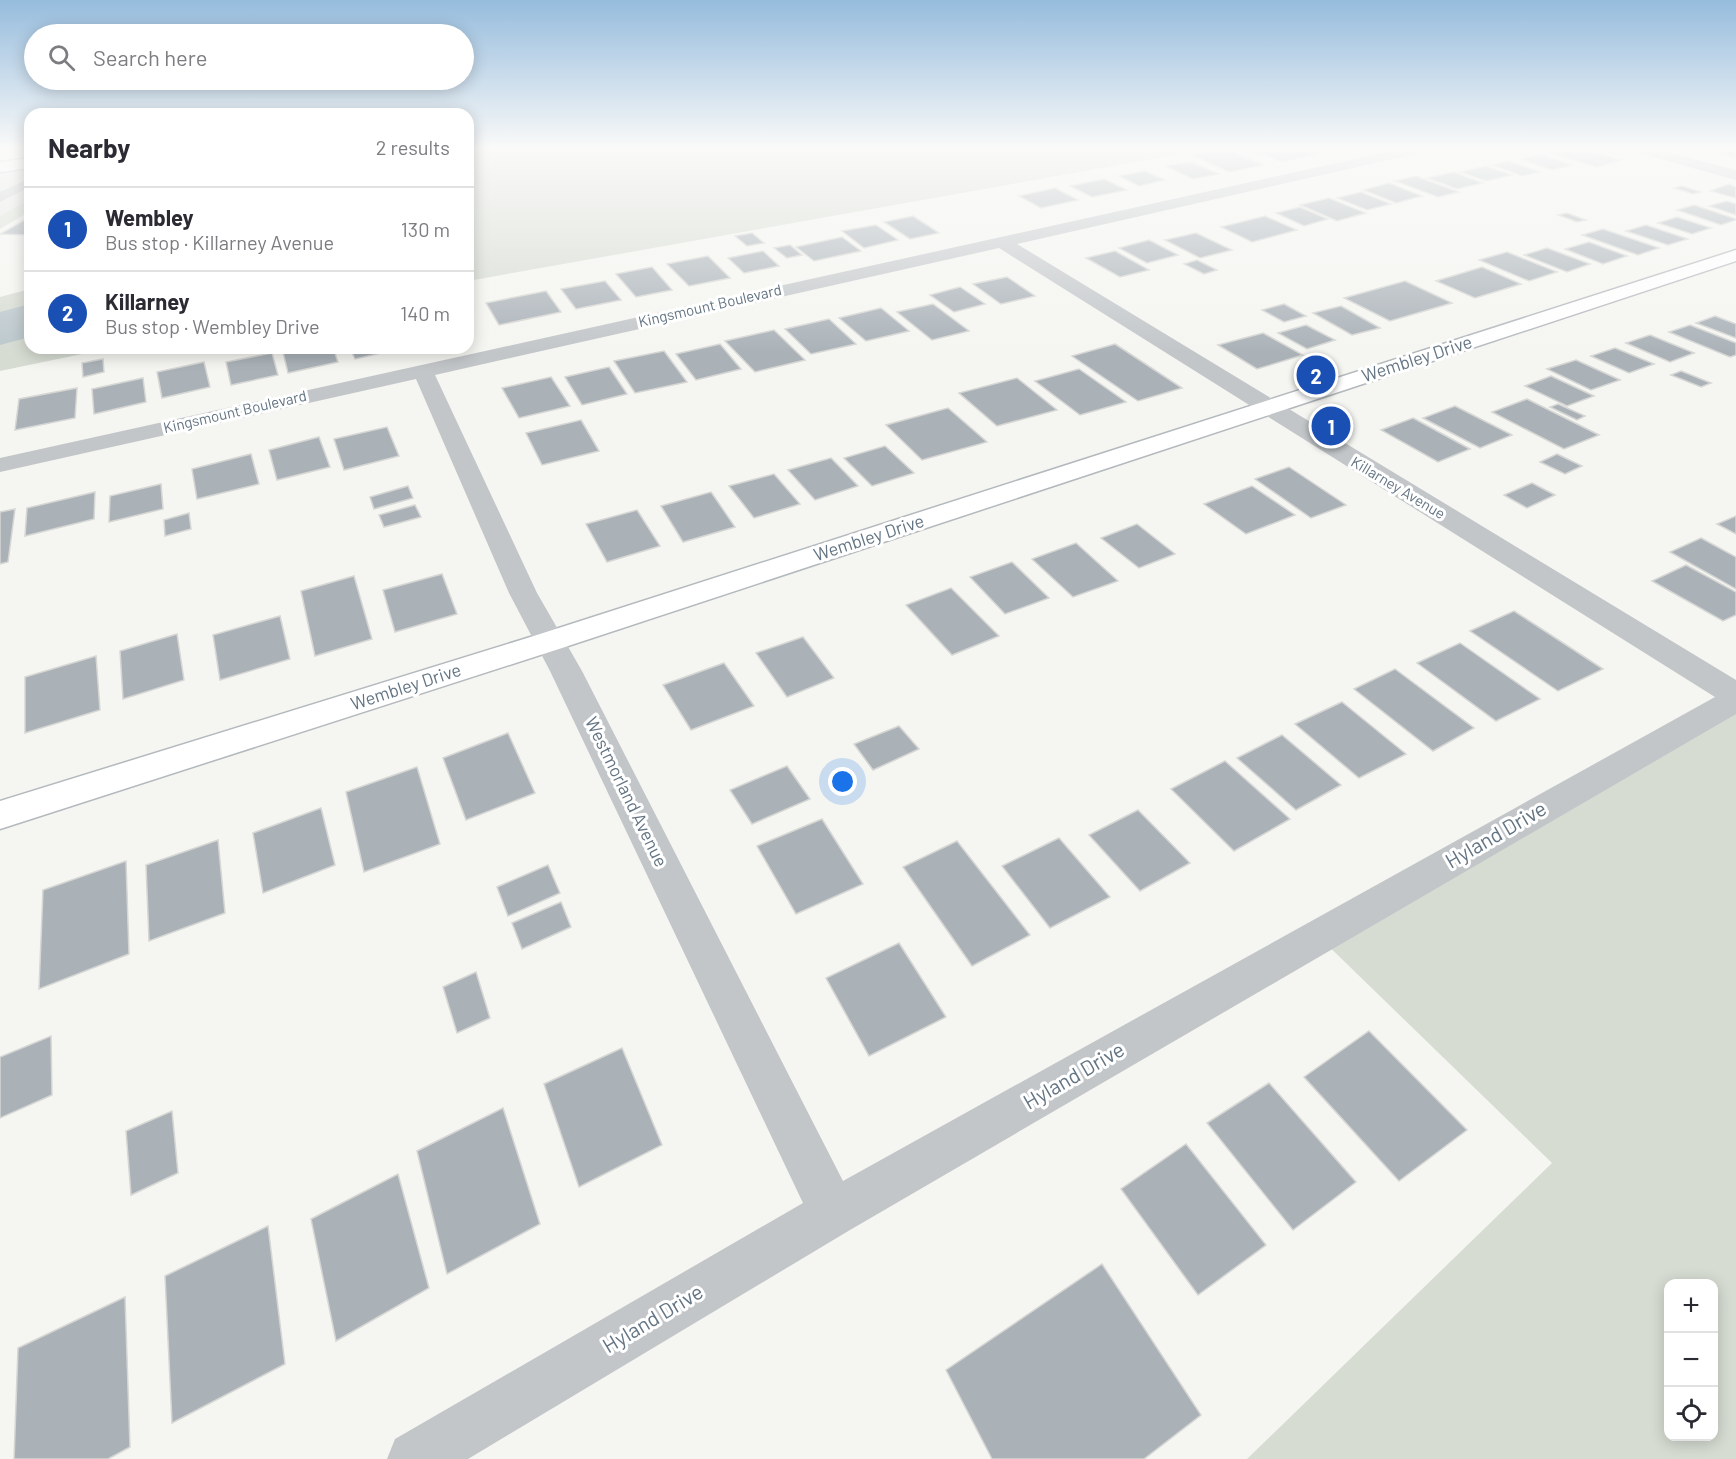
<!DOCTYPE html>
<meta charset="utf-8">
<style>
body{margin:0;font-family:Barlow,sans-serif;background:#f7f7f7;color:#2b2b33}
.controls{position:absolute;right:18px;bottom:18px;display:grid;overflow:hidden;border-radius:12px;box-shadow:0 3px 15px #0003}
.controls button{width:54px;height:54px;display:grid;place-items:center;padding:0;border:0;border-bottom:2px solid #e1e1e2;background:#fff;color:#2b2b33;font:30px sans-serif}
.you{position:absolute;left:843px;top:782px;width:21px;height:21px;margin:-15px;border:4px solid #fff;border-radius:50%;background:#1a73e8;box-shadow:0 0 0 9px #1a73e833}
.badge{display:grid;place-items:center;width:39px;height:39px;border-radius:50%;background:#d93025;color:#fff;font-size:20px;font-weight:700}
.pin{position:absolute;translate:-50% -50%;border:3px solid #fff;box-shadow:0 2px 6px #0006}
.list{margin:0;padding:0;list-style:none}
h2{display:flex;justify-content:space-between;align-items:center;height:78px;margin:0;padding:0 24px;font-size:26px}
h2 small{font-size:20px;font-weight:400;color:#7c7c81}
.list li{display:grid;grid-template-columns:39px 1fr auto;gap:18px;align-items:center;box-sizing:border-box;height:84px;padding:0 24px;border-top:2px solid #e1e1e2}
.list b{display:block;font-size:22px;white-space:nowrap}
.list p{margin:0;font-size:20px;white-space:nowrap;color:#7c7c81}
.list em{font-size:20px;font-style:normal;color:#7c7c81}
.icon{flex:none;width:33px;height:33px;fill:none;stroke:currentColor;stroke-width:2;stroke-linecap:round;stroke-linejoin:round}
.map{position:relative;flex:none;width:1736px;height:1459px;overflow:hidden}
.search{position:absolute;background:#fff;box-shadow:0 3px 15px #0003;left:24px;top:24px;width:450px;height:66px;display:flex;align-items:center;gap:15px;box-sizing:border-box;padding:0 21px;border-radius:33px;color:#7c7c81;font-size:22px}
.panel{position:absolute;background:#fff;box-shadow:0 3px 15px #0003;left:24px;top:108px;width:450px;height:246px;border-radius:18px}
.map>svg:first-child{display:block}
.built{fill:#e5e7e5}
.green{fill:#d6dcd2;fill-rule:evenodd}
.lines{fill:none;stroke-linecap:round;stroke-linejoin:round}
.river{fill:#bbc7cc;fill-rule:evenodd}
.building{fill:#aab2b8;stroke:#d6d6d4;stroke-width:1.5}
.secondary-casing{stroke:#b4b9be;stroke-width:3}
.lane{fill:#c2c6c9;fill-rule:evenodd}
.street{fill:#c2c6c9;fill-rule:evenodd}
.secondary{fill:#fff;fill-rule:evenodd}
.labels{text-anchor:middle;stroke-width:6;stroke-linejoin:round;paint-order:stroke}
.far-street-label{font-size:15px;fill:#637483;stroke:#fff}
.street-label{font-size:18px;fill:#637483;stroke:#fff}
.near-street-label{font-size:21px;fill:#637483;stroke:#fff}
</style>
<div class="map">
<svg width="1736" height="1459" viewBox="0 0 1736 1459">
<rect width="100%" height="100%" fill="#f5f5f1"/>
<polygon class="built" points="30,163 30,199 0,216 0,167"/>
<g class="green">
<polygon points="468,149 1208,149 468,281"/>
<polygon points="30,199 30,211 0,229 0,216"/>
<polygon points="30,289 30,348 111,348 0,371 0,297"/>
<path d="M1736,693V1459H1247L1552,1163L1315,933ZM1668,1284H1714V1436H1668Z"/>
</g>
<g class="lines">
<polygon class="river" points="30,304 30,337 0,345 0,312"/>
</g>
<g class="building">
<polygon points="1225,149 1263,165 1229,172 1192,155"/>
<polygon points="1273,149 1304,149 1318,154 1282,162 1258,152"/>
<polygon points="1556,149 1583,149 1621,160 1597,167 1546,152"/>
<polygon points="1730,149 1736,149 1736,158 1718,153"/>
<polygon points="1540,154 1572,165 1552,170 1520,159"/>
<polygon points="1509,161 1540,172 1522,176 1492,165"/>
<polygon points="1191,162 1219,174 1193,179 1166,166"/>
<polygon points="1486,166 1512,175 1486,181 1460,172"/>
<polygon points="1145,171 1165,180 1139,186 1119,176"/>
<polygon points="1454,172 1483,183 1457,189 1427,178"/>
<polygon points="1416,176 1459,192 1438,197 1395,181"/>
<polygon points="1104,179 1127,190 1092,197 1070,186"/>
<polygon points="1389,183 1422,196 1396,203 1363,190"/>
<polygon points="1729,184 1736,187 1736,198 1710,191"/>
<polygon points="1682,186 1701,192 1693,194 1674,188"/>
<polygon points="1055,188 1078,200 1041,208 1019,196"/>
<polygon points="1361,192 1391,204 1367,210 1337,198"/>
<polygon points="1329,198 1366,213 1337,221 1300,205"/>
<polygon points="1727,201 1736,204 1736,215 1709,206"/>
<polygon points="1694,205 1736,219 1736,220 1721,225 1677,210"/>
<polygon points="1300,207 1328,219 1304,226 1276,213"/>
<polygon points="1567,213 1586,220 1577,222 1558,215"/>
<polygon points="913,216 939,233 910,239 884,222"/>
<polygon points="1265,216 1297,230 1252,242 1221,227"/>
<polygon points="30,217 30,235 0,234"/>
<polygon points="1677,217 1711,228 1692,234 1658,223"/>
<polygon points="876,225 898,240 864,248 842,231"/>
<polygon points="1646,225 1688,239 1668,245 1626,231"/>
<polygon points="1603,229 1659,248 1638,255 1582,235"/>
<polygon points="752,233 764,243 747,246 735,236"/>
<polygon points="1196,233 1232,250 1200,258 1165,240"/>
<polygon points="842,237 861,251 814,261 796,247"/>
<polygon points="1149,240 1178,255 1147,263 1119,248"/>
<polygon points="1589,242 1627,256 1603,264 1565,249"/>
<polygon points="790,245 802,255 787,258 774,248"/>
<polygon points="1547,248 1590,264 1567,272 1524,255"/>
<polygon points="763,251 779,266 744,273 728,258"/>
<polygon points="1115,251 1149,270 1120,277 1086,258"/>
<polygon points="1507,252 1557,272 1529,281 1479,260"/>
<polygon points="708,256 730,278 689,286 667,264"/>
<polygon points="1197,260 1217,270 1204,274 1184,264"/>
<polygon points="652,267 672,290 636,297 616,274"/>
<polygon points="1482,267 1521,284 1475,298 1436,281"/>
<polygon points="1007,277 1035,296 1001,304 973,284"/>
<polygon points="605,281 621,300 576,309 561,289"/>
<polygon points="1405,281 1452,303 1390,321 1344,298"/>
<polygon points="960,287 985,304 954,312 930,295"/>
<polygon points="546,291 561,312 499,325 486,303"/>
<polygon points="933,304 969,331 932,340 897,312"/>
<polygon points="1284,304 1306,316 1284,322 1262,310"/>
<polygon points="1341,306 1380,328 1352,335 1313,313"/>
<polygon points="881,308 909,331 866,341 839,318"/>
<polygon points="1715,316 1736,324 1736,338 1696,323"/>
<polygon points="829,319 856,344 811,354 785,329"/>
<polygon points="1306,325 1335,340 1307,349 1278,333"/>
<polygon points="1690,325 1736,343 1736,355 1730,357 1669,332"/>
<polygon points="774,330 805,360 755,372 725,341"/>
<polygon points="1263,333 1303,355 1257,369 1218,345"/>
<polygon points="1650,335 1694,353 1670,362 1626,343"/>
<polygon points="720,344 741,369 696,380 676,354"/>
<polygon points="1115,344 1182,388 1138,401 1072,356"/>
<polygon points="282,348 333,348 338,362 288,373"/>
<polygon points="350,348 399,348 399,349 355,359"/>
<polygon points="1615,348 1654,364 1629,373 1591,356"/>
<polygon points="664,351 687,382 635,393 614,361"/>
<polygon points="272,353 278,375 231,385 226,362"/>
<polygon points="103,359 104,372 83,377 82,363"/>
<polygon points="1576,360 1620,380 1591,390 1547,369"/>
<polygon points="204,362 210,387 162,398 157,372"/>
<polygon points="609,367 627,394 582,405 565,377"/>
<polygon points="1079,369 1126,402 1080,415 1035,381"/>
<polygon points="1681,371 1711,383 1701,387 1671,375"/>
<polygon points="1551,376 1594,396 1567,406 1525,386"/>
<polygon points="551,377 570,406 519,418 502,388"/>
<polygon points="143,378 146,402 94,414 92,389"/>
<polygon points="1017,378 1057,410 997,426 959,393"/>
<polygon points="77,388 75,418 15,430 19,399"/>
<polygon points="1527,399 1599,435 1564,449 1492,412"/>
<polygon points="1558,404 1585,416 1577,420 1550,407"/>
<polygon points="1455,406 1512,435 1480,448 1423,418"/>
<polygon points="948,408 987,442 922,460 886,425"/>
<polygon points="1413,418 1470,449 1438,462 1381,430"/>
<polygon points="581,420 599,451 542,465 526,433"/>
<polygon points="387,427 399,456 344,470 334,439"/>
<polygon points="319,437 330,467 277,480 269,450"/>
<polygon points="885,446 914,473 872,486 844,458"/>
<polygon points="251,454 259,484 197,499 192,469"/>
<polygon points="1557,454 1582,466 1565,474 1540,462"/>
<polygon points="831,458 858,486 815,500 788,470"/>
<polygon points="1289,467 1346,505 1311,518 1255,479"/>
<polygon points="774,474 800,504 754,518 729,486"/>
<polygon points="1532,483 1555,495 1527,508 1504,495"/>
<polygon points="161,484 163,509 109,522 110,496"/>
<polygon points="408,486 413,498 374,509 370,497"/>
<polygon points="1252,486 1295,515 1246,534 1204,504"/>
<polygon points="95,492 94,519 25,536 27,508"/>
<polygon points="711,492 735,527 683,542 661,506"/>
<polygon points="415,505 421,517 384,527 379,515"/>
<polygon points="15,509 8,562 0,564 0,512"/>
<polygon points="637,510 660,546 607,562 586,524"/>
<polygon points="189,513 191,529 165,536 164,520"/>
<polygon points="1736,516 1736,534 1717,524"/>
<polygon points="1137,524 1175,554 1139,568 1101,538"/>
<polygon points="1701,538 1736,557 1736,589 1670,552"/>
<polygon points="1076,543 1118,581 1073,597 1032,559"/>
<polygon points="1012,562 1049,598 1005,614 970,577"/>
<polygon points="1686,565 1736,592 1736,615 1723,621 1652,581"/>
<polygon points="442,574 457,614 395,632 383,590"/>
<polygon points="354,576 372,639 315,656 301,591"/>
<polygon points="951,588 999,636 952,655 906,605"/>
<polygon points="1514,611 1603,669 1558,691 1470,631"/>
<polygon points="280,616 290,659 220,680 213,635"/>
<polygon points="177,634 184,680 123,699 120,651"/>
<polygon points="803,637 834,678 787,697 756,653"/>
<polygon points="1460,643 1540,699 1496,721 1417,663"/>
<polygon points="96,656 100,710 25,733 25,677"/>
<polygon points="724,663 754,706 691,730 663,685"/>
<polygon points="1395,669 1474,728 1433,751 1354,689"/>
<polygon points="1342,702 1406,754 1359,778 1295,724"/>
<polygon points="899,726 919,749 873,770 854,744"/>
<polygon points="508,733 535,793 466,820 443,758"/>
<polygon points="1282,735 1341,785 1296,810 1237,758"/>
<polygon points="1225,761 1290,819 1234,851 1171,789"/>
<polygon points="787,766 810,799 752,824 730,790"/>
<polygon points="417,767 440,844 364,872 346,792"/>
<polygon points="321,808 335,865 263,893 253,833"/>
<polygon points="1138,810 1190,863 1140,891 1089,835"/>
<polygon points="822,819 863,884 796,914 757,846"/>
<polygon points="1059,838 1110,897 1050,928 1002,866"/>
<polygon points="218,840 225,913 149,941 146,865"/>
<polygon points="957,841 1030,935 972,966 903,867"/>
<polygon points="126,861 129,954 39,989 43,890"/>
<polygon points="548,865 560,893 508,916 497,887"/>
<polygon points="561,902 571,927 522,949 512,923"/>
<polygon points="899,943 946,1017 869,1056 826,978"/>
<polygon points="476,972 490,1018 457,1033 443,987"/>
<polygon points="1369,1031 1467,1130 1399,1181 1304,1077"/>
<polygon points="51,1036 52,1095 0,1118 0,1057"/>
<polygon points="622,1048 662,1145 579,1187 544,1084"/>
<polygon points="1269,1083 1356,1182 1293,1230 1207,1123"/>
<polygon points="503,1108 540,1224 447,1274 417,1151"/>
<polygon points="172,1111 178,1173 131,1195 126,1131"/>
<polygon points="1186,1144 1266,1245 1198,1295 1121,1189"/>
<polygon points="398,1174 429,1288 336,1341 311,1219"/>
<polygon points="268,1226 285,1364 172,1423 165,1276"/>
<polygon points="1102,1264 1201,1415 1144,1459 992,1459 946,1370"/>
<polygon points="125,1297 130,1447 108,1459 14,1459 18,1348"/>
</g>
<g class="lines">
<g class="secondary-casing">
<g id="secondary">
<polygon points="30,158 30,168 0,172 0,162"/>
<polygon points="1736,250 1736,261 562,648 0,829 0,801 540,634"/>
</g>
</g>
<polygon class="lane" points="30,178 30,187 0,202 0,192"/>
<g class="street">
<path d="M1400,149H1426L1419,153L1017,244L1736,680V714L850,1230L468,1459H387L395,1439L803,1203L550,671L509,593L416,379L0,472V458ZM999,248L1715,697L843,1181L582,671L537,593L435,375Z"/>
<polygon points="1633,149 1656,149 1736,170 1736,180 1635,152"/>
</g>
<use href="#secondary" class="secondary"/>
</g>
<linearGradient id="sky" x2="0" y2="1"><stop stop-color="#96bcdd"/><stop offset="0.42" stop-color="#fafaf9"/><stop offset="1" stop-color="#fafaf9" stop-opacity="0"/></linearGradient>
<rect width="1736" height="353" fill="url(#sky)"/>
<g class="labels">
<g class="far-street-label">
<text transform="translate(710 306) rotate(-13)" y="5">Kingsmount Boulevard</text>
<text transform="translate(235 412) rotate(-13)" y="5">Kingsmount Boulevard</text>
<text transform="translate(1398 488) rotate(31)" y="5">Killarney Avenue</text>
</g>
<g class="street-label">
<text transform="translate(1417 359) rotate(-18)" y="6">Wembley Drive</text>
<text transform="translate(869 538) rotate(-18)" y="6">Wembley Drive</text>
<text transform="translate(406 687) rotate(-18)" y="6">Wembley Drive</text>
<text transform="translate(626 792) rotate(64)" y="6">Westmorland Avenue</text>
</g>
<g class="near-street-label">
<text transform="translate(1496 835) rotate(-30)" y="7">Hyland Drive</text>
<text transform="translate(1074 1076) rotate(-30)" y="7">Hyland Drive</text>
<text transform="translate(653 1319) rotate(-31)" y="7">Hyland Drive</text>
</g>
</g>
</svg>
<div class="controls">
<button>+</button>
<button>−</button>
<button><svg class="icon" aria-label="locate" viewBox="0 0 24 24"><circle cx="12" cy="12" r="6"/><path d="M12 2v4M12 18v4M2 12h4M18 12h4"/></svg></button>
</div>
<div class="you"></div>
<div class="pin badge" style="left:1331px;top:426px;background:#1a4fb4">1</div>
<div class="pin badge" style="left:1316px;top:375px;background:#1a4fb4">2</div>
<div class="search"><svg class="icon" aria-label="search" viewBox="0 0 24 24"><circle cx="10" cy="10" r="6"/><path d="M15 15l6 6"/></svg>Search here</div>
<section class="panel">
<h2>Nearby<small>2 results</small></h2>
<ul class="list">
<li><span class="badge" style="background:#1a4fb4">1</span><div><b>Wembley</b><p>Bus stop · Killarney Avenue</p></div><em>130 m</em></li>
<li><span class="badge" style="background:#1a4fb4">2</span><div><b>Killarney</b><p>Bus stop · Wembley Drive</p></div><em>140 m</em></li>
</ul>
</section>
</div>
